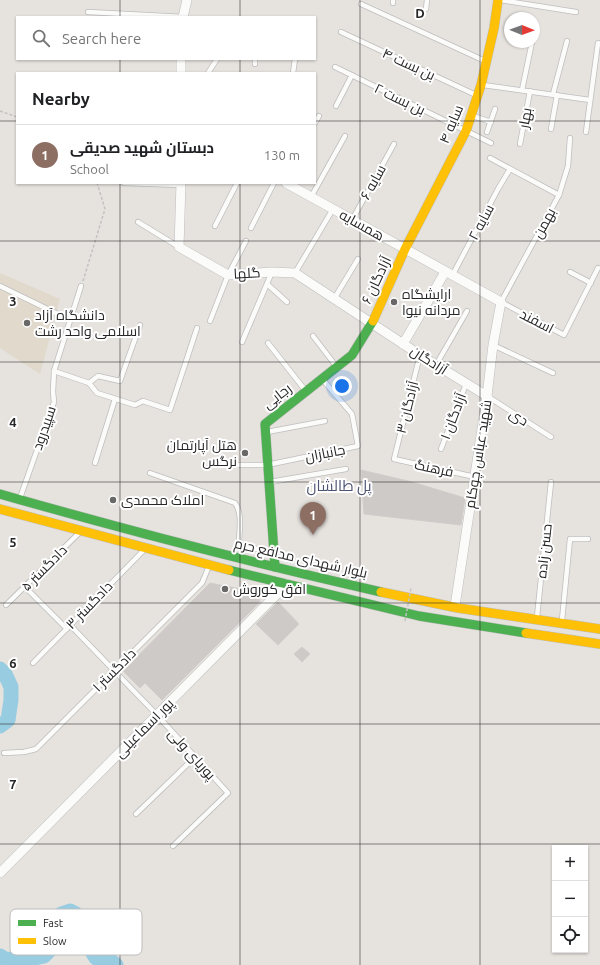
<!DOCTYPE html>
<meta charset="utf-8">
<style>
body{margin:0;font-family:Ubuntu,Cairo,sans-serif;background:#f6f6f6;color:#202124}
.controls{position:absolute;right:12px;bottom:12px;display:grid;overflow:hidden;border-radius:0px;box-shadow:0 1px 3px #0004}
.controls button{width:36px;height:36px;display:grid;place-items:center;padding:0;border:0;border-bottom:1px solid #e0e0e0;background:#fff;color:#202124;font:20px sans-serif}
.compass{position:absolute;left:504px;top:12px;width:36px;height:36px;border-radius:50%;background:#fff;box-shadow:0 1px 3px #0004;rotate:91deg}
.you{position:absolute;left:342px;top:386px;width:14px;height:14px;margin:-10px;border:3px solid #fff;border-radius:50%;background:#1a73e8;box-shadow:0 0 0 6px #1a73e833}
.badge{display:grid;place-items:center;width:26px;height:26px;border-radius:50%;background:#6a6867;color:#fff;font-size:13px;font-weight:700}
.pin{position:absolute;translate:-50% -33px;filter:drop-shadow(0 1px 2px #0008)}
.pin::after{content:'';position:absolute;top:21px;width:14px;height:12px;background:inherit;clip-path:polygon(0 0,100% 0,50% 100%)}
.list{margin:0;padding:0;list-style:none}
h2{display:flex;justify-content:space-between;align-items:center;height:52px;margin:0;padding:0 16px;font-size:17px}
h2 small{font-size:13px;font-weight:400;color:#757577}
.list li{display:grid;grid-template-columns:26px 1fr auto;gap:12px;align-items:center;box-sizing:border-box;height:60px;padding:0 16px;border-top:1px solid #e0e0e0}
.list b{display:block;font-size:15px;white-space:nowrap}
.list p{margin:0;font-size:13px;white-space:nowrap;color:#757577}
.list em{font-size:13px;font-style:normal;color:#757577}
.icon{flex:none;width:22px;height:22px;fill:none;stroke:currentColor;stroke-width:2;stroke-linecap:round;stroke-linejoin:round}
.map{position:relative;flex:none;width:600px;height:965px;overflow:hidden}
.search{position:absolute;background:#fff;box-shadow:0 1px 3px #0004;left:16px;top:16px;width:300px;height:44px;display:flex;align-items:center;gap:10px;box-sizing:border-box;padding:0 14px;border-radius:0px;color:#757577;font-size:15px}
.panel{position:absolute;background:#fff;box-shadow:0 1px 3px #0004;left:16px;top:72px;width:300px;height:112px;border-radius:0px}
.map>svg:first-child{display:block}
.education{fill:#e0d9cc}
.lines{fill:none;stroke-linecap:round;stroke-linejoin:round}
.river{stroke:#98cde1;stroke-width:15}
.building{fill:#cdcac7;stroke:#d0cdca}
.lane-casing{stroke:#bfbebf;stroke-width:6}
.street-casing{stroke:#bfbebf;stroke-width:10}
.fast-casing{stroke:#bfbebf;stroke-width:10}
.slow-casing{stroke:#bfbebf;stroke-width:10}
.path{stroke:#c2c2c2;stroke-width:1.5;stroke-dasharray:3 2;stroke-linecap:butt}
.lane{stroke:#fbfbfa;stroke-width:4.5}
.street{stroke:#fbfbfa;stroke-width:9}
.fast{stroke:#4caf50;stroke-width:9}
.slow{stroke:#ffc107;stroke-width:9}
.path-bridge{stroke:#c2c2c2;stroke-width:1.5;stroke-dasharray:3 2;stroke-linecap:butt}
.grid{fill:none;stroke:#272727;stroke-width:1;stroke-opacity:0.55}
.poi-dot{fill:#6a6867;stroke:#fff;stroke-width:1.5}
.labels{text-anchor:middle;stroke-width:4;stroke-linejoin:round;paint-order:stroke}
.street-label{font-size:14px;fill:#272727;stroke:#fff}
.poi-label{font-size:14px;fill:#272727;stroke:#fff;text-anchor:start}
.neighbourhood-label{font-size:15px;fill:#4d5373;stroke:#fff}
.key{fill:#fff;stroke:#bebebe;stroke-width:1}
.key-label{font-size:11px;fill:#272727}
.grid-label{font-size:13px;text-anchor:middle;font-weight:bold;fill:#272727;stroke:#fff;stroke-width:4;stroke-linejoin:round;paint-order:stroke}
</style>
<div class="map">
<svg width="600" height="965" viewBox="0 0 600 965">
<rect width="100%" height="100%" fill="#e6e2de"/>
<polygon class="education" points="0,273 60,299 40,374 0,348"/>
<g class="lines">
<g class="river">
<polyline points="0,669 5,674 11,687 11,700 8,720 0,726"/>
<polyline points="0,956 5,959 26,960 44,956 54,946 56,922 61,914 70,911 76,914 83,937 96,958 110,960 116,965"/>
</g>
</g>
<g class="building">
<polygon points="361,470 412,482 465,498 461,525 364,514"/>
<polygon points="210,583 256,592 260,602 162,700 145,683 140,688 123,671"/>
<polygon points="278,602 299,624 278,645 256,624"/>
<polygon points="302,647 310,654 302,662 294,654"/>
</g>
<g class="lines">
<g class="lane-casing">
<g id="lane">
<polyline points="500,0 576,12"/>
<polyline points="393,3 393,0"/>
<polyline points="361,4 485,61"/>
<polyline points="426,9 427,0"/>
<polyline points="88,12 184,17"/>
<polyline points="341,32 476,95"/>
<polyline points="255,64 255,59"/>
<polyline points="335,67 491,143"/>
<polyline points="208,73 217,59"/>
<polyline points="293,73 295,59"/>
<polyline points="483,85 590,100"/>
<polyline points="522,90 532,42"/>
<polyline points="553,94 567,41"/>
<polyline points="336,106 352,75"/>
<polyline points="473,116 491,122"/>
<polyline points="315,123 319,116"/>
<polyline points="551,129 557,95"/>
<polyline points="487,132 495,109"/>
<polyline points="586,132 598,43"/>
<polyline points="570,138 568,166 559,195 501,302 564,335 598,268"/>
<polyline points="520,144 530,91"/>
<polyline points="490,158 559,195"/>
<polyline points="124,183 181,185"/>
<polyline points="311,197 345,136"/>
<polyline points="352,220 394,144"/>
<polyline points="138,222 179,247"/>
<polyline points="215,226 237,183"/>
<polyline points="251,228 274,183"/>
<polyline points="570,272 591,283"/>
<polyline points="295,273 333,209"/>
<polyline points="452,276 498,189 510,169"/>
<polyline points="267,284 287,302"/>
<polyline points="0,286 70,320"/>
<polyline points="334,299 358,259"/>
<polyline points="210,321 228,275 246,241"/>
<polyline points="313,336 336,366"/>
<polyline points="242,342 272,272"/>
<polyline points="268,343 305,390"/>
<polyline points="493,345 553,373"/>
<polyline points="420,355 394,459 475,477"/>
<polyline points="436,365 467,311"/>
<polyline points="54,371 89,383"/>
<polyline points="89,383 97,393 135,405 143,401 170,410 197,328"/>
<polyline points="89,383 98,376 120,381 140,325"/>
<polyline points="487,396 551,437"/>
<polyline points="267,432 325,421"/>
<polyline points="441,449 466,384"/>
<polyline points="95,463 115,399"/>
<polyline points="213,465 267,465 358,446 352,414 323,380"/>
<path d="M150,473L235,503C243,514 239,531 239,544L272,553"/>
<polyline points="270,482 346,469"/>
<polyline points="20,498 54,402 53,392 54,371 81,286"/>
<polyline points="25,587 67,629"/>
<polyline points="6,605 79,533"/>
<polyline points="537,617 551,482"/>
<polyline points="562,620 570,539 588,539"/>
<polyline points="70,625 157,715 228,793 173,846"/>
<polyline points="33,663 143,551"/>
<polyline points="4,753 24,752 36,749 202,583 209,566"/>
<polyline points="136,814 195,757"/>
</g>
</g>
<g class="street-casing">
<g id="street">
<polyline points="183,17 187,0"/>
<polyline points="181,59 181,73"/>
<polyline points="181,183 179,247 228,275 272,272 295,273 420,355 487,396"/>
<polyline points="286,183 501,302 493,345 487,396 455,606"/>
<polyline points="403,344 445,272"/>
<polyline points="0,873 287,584"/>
</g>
</g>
<g class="fast-casing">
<g id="fast">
<path d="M0,494C126,530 253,563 381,592"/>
<polyline points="275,567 265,424 352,355 373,321"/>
<polyline points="229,570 419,616 526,633"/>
</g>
</g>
<g class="slow-casing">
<g id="slow">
<polyline points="373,321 405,249 466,131 481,85 494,28 498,0"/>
<polyline points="0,509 229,570"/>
<polyline points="381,592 458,608 600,629"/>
<polyline points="526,633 600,644"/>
</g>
</g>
<g class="path">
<polyline points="0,111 17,117"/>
<polyline points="83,281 105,209 97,183"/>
</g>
<use href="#lane" class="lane"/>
<use href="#street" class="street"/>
<use href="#fast" class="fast"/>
<use href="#slow" class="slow"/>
<polyline class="path-bridge" points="405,621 411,588"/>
</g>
<path class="grid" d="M120,0V17M240,0V17M360,0V965M480,0V965M120,59V73M240,59V73M0,121H17M315,121H600M120,183V965M240,183V965M0,241H600M0,362H600M0,482H600M0,603H600M0,724H600M0,844H600"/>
<g class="poi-dot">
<circle cx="394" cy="302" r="4"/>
<circle cx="27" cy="323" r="4"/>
<circle cx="245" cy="453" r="4"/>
<circle cx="113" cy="500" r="4"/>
<circle cx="225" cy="589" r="4"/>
</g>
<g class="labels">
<g class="street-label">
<text transform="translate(409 64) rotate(25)" y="5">بن بست ۴</text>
<text transform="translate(400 99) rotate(26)" y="5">بن بست ۲</text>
<text transform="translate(525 118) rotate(-80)" y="5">بهار</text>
<text transform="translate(451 124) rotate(-67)" y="5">سایه ۴</text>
<text transform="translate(373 182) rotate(-61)" y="5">سایه ۶</text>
<text transform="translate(481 222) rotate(-62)" y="5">سایه ۲</text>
<text transform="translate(544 223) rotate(-62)" y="5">بهمن</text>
<text transform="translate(362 225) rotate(29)" y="5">همسایه</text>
<text transform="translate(247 273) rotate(-3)" y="5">گلها</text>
<text transform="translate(376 280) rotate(-65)" y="5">آزادگان ۶</text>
<text transform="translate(537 321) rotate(27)" y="5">اسفند</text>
<text transform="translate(429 360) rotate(33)" y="5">آزادگان</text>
<text transform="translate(277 396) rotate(-38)" y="5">رجایی</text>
<text transform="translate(407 407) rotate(-76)" y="5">آزادگان ۳</text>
<text transform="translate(453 416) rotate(-69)" y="5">آزادگان ۱</text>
<text transform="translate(519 417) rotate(33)" y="5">دی</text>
<text transform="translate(44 428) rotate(-71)" y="5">سپیدرود</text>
<text transform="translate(325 453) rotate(-11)" y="5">جانبازان</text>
<text transform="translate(478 454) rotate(-81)" y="5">شهید عباس چوکام</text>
<text transform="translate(434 468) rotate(12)" y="5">فرهنگ</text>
<text transform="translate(544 551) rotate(-84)" y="5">حسن زاده</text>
<text transform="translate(301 558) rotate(13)" y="5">بلوار شهدای مدافع حرم</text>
<text transform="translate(44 568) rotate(-45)" y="5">دادگستر ۵</text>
<text transform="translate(89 605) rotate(-46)" y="5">دادگستر ۳</text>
<text transform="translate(114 670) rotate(-45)" y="5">دادگستر ۱</text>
<text transform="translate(144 728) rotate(-45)" y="5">پور اسماعیلی</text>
<text transform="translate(192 754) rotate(48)" y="5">پوریای ولی</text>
</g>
<g class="poi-label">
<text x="402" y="299">ارایشگاه<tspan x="402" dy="16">مردانه نیوا</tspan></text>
<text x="35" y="320">دانشگاه آزاد<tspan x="35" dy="16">اسلامی واحد رشت</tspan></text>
<text x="237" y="450" text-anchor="end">هتل آپارتمان<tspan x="237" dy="16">نرگس</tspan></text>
<text x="121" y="505">املاک محمدی</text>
<text x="233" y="594">افق کوروش</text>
</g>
<g class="neighbourhood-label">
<text x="339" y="491">پل طالشان</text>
</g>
</g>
<rect x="10" y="909" width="132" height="46" rx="6" class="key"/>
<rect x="18" y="920" width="18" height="6" fill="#4caf50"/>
<rect x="18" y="938" width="18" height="6" fill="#ffc107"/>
<g class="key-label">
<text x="43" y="927">Fast</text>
<text x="43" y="945">Slow</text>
</g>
<g class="grid-label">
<text x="420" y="18">D</text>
<text x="13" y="306">3</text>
<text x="13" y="427">4</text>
<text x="13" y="547">5</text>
<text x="13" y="668">6</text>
<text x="13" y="789">7</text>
</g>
</svg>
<div class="controls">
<button>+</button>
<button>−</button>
<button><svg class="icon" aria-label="locate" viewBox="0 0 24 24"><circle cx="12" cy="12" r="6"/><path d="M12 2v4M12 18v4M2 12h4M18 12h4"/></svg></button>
</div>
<svg class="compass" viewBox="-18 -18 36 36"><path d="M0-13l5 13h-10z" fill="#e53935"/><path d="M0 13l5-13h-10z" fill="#757577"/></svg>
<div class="you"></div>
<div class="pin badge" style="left:313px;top:535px;background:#8d6e63">1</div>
<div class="search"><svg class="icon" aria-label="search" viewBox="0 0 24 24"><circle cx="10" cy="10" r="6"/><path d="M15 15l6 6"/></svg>Search here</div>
<section class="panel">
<h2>Nearby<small></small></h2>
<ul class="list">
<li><span class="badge" style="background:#8d6e63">1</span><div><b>دبستان شهید صدیقی</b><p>School</p></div><em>130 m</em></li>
</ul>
</section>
</div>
